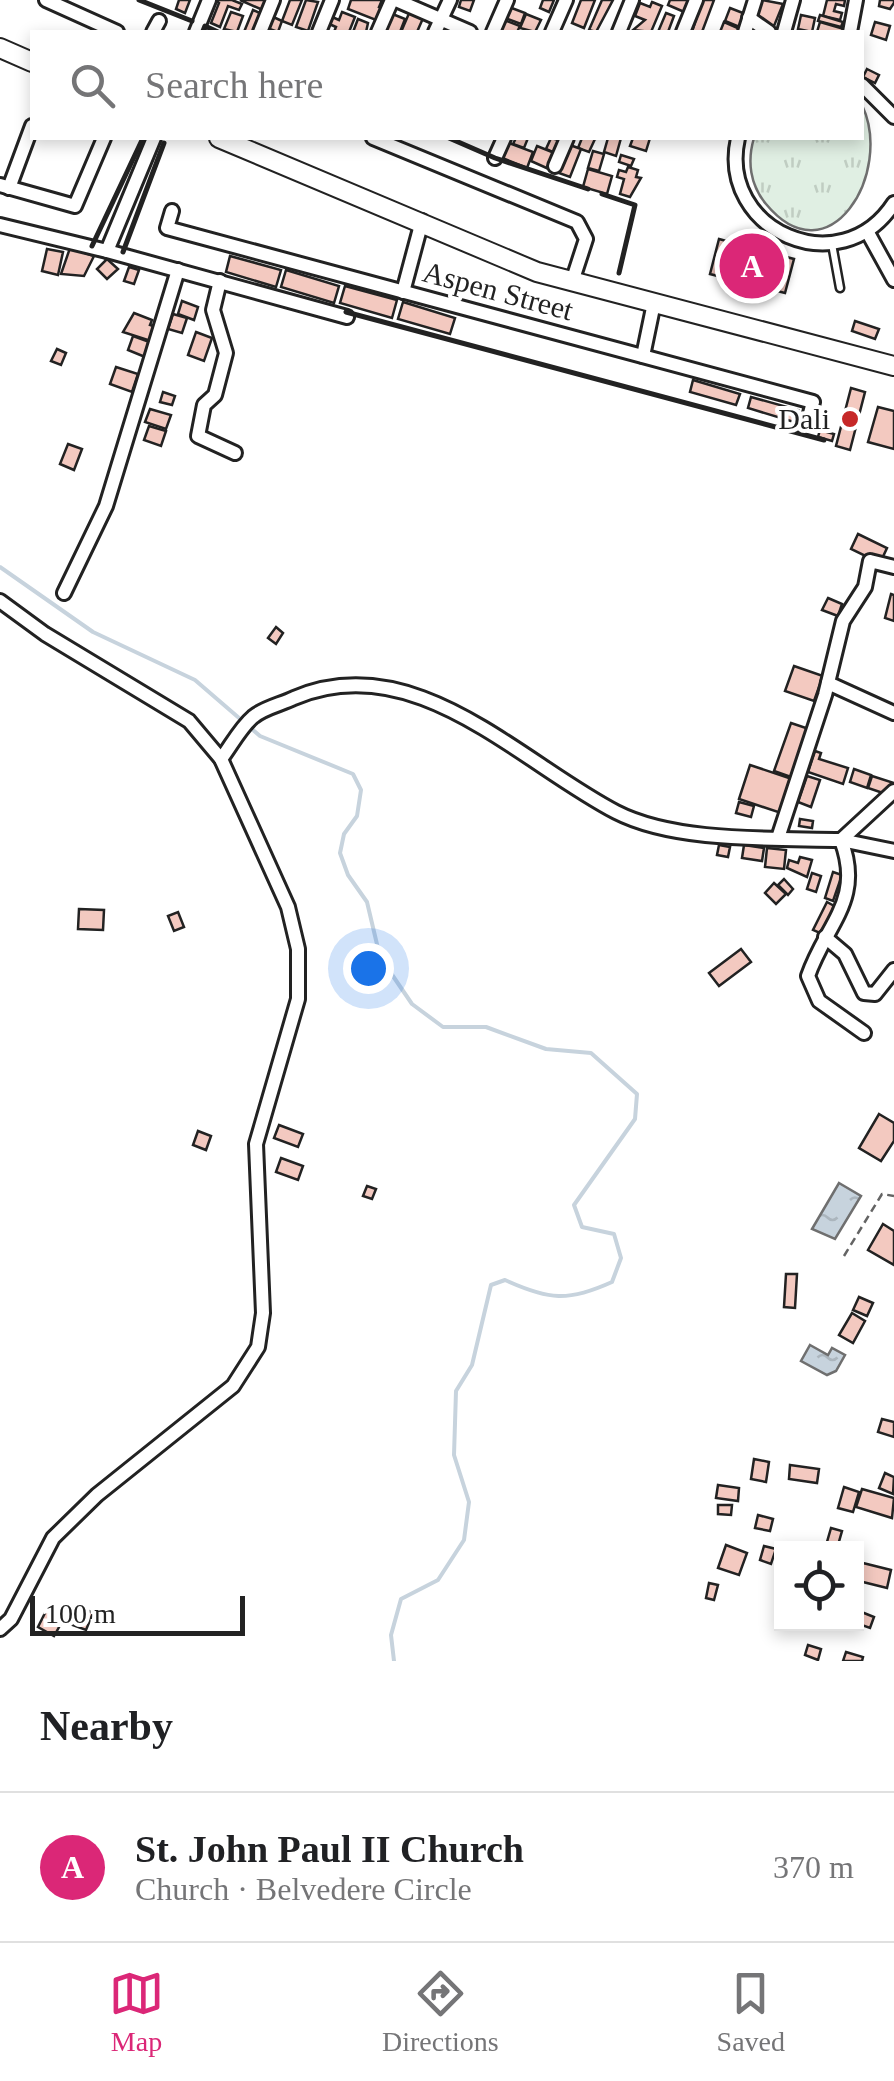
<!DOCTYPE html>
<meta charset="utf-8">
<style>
body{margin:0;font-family:Georgia,serif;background:#f6f6f6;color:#202124}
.controls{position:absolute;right:30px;bottom:30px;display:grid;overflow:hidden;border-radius:0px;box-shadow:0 5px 15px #0003}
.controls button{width:90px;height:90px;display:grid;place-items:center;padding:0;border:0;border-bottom:2px solid #e0e0e0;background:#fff;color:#202124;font:50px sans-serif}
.scale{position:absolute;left:30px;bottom:25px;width:215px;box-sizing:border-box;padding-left:10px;border:5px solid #222;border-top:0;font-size:28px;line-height:35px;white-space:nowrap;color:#222;-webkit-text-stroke:8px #fff;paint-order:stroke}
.you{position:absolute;left:368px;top:968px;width:35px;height:35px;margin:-25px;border:8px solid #fff;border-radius:50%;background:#1a73e8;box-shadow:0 0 0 15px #1a73e833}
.badge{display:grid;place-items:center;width:65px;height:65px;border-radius:50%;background:#db2777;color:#fff;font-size:32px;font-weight:700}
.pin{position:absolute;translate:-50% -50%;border:5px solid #fff;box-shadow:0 2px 10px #0006}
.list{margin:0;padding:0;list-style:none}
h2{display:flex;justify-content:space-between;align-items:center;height:130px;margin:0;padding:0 40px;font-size:42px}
h2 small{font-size:32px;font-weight:400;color:#757577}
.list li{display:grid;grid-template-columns:65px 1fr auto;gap:30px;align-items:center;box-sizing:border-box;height:150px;padding:0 40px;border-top:2px solid #e0e0e0}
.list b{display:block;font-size:38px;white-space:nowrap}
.list p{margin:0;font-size:32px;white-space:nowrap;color:#757577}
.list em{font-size:32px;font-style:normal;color:#757577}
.icon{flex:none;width:55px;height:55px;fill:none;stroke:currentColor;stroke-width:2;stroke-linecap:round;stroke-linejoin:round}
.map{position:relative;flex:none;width:894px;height:1661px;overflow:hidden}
.search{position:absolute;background:#fff;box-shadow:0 5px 15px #0003;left:30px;right:30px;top:30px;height:110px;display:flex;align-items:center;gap:25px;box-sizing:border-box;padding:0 35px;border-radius:0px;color:#757577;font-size:38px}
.sheet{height:280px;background:#fff}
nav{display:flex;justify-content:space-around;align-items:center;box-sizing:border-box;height:140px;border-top:2px solid #e0e0e0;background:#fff;font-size:28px;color:#757577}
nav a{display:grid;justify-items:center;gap:5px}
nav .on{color:#db2777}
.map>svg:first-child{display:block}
.grass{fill:url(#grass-tufts);stroke:#6f6f6f;stroke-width:2.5}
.water{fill:url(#water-ripples);stroke:#6f6f6f;stroke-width:2.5}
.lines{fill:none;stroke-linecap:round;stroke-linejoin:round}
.stream{stroke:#c7d3dd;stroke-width:4}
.building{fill:#f3c9c0;stroke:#222;stroke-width:2.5}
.lane-casing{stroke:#222;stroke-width:11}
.street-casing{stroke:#222;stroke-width:18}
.secondary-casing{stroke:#222;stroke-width:22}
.path{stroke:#646464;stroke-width:2.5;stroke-dasharray:8 5;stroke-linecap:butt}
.lane{stroke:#fff;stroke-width:6}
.street{stroke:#fff;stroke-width:12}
.secondary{stroke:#fff;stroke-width:18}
.wall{stroke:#222;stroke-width:5}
.poi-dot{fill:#c62828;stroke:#fff;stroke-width:4}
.labels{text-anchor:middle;stroke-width:8;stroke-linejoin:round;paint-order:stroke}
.street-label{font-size:30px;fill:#222;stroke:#fff}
.poi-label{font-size:30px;fill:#222;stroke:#fff;text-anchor:end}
</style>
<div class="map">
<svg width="894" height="1661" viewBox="0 0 894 1661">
<defs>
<pattern id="grass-tufts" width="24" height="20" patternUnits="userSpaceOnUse" patternTransform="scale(2.5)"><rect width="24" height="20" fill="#e0efe3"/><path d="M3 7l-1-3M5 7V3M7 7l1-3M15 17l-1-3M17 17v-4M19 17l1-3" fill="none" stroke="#c0cdc2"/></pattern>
<pattern id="water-ripples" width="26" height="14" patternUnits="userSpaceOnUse" patternTransform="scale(2.5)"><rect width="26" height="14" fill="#c7d3dd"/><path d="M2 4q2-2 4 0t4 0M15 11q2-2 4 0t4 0" fill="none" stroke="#abb5bd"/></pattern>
</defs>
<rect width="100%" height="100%" fill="#fff"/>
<path class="grass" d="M862,105C894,173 829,280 766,204C750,185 747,161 754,138H862Z"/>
<g class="water">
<polygon points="839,1183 861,1196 835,1239 812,1229"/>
<polygon points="810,1345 828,1355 832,1348 845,1355 836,1371 827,1375 801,1361"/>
</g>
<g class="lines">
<path class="stream" d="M0,567L93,632L195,680L260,736L353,774L361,790L357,816L344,834L340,853L348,875L367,902L380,957L412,1004L443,1027H486L546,1049L591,1053L637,1094L635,1119L574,1205L582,1227L614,1234L621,1258L612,1282C568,1302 549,1300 505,1280L491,1285L472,1365L456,1391L454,1455L469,1502L464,1540L438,1580L401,1599L391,1635L394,1661"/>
</g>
<g class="building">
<polygon points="179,0 190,0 185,13 176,9"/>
<polygon points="232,0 242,4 239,10 228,6 220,27 211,23 219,3 215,0"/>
<polygon points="240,0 269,0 265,11"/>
<polygon points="290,0 302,0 292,25 282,21"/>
<polygon points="306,0 318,2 308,31 296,27"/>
<polygon points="351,0 382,0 379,7 386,10 381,22 348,9"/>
<polygon points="461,0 474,0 470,11 459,7"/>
<polygon points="543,0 554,0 549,12 540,8"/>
<polygon points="581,0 595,0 584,28 572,23"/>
<polygon points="602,0 613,0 596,32 589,30"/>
<polygon points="670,0 695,0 689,14 668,5"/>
<polygon points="702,0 714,0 702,32 692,32"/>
<polygon points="762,0 783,4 774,26 754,18"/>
<polygon points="827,0 845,0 844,6 836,4 834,11 842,13 840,20 823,16"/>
<polygon points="880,0 894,0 894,3 890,9 879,6"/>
<polygon points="652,2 662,6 651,32 633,30 645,20 635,16 640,3 650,7"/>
<polygon points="509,7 525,13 521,24 505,18"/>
<polygon points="730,8 748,15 742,28 725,21"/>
<polygon points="253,10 262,14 255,32 244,32"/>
<polygon points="410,11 424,16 417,32 401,32"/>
<polygon points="231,12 243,16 237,32 224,29"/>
<polygon points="342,12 355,17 349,32 334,32 336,27 327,23 330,16 339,20"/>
<polygon points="390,13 405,19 400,32 382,32"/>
<polygon points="666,13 674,16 668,32 658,32"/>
<polygon points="526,14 541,20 535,32 520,28"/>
<polygon points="269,15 282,21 278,32 264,27"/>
<polygon points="801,15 815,18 812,32 798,29"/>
<polygon points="820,15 843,22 841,27 818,21"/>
<polygon points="358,19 368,23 366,32 353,32"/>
<polygon points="504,20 520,26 517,32 499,32"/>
<polygon points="724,22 740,29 738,32 720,32"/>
<polygon points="820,22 844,29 843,32 817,32"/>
<polygon points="875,22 890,26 886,40 871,35"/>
<polygon points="867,69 879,75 875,83 863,77"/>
<polygon points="516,138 528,138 524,148 513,144"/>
<polygon points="551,138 562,141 557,154 546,149"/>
<polygon points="582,138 602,138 595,139 589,152 578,148"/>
<polygon points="608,138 621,138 616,156 604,152"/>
<polygon points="633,138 650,138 646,151 630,146"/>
<polygon points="506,142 533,152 527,168 500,157"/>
<polygon points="570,145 581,149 570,177 559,173"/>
<polygon points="537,146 557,154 551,170 531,161"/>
<polygon points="593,151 604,154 599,171 588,168"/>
<polygon points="621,155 634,159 631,166 619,162"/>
<polygon points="628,167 638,170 636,177 641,178 630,197 620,194 624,179 617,177 619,170 626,172"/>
<polygon points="588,169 612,176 607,194 583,187"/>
<polygon points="719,239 794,259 785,293 710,274"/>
<polygon points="70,248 94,256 84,276 61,274"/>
<polygon points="47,249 63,252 58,275 42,271"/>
<polygon points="230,256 281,270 276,287 226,272"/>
<polygon points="107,259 118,269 107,279 97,269"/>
<polygon points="129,267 139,270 134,284 124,281"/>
<polygon points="286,270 339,286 334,303 281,287"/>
<polygon points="345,286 397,300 392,318 340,303"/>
<polygon points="182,301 198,307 194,320 178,314"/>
<polygon points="403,302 455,318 450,334 398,319"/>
<polygon points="134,313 152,320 150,325 159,328 154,342 123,332"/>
<polygon points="173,314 187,318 182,333 168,329"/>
<polygon points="855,321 879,329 875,339 852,331"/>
<polygon points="196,332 212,338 204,361 188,355"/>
<polygon points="133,336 155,344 150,359 128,350"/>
<polygon points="57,349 66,353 61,365 51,361"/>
<polygon points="116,367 138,374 132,392 110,384"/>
<polygon points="693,380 740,394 736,405 690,392"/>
<polygon points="851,388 865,392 850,450 836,446"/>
<polygon points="163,392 175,396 172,405 160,402"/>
<polygon points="751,397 798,410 794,422 748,408"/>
<polygon points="878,407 894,411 894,449 868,442"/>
<polygon points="150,409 171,415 166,429 145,422"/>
<polygon points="149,426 166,431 161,446 144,440"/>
<polygon points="820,430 834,434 832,441 818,437"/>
<polygon points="68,444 82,449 74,470 60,464"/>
<polygon points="858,534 887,548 880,563 851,549"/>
<polygon points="891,594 894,595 894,621 885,618"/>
<polygon points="828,598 842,604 838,616 822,610"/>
<polygon points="276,627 283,633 276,644 268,638"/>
<polygon points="794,666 823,676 814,701 785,691"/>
<polygon points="791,723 809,729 791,777 774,771"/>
<polygon points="815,751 821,753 819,759 848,768 843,784 808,772"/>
<polygon points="750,765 792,779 781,813 739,799"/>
<polygon points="854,769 871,775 867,788 850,782"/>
<polygon points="807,776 820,780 811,807 798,802"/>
<polygon points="872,776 894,783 883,793 868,788"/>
<polygon points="739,802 754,806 751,817 736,813"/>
<polygon points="800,819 813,821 812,828 799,826"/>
<polygon points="719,845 730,847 728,857 717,855"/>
<polygon points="744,845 764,848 762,861 742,858"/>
<polygon points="767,848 786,850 784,869 765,867"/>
<polygon points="800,857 812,860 807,877 787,868 789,860 798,863"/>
<polygon points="833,872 842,875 833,901 825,898"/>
<polygon points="812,873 821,876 816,892 807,889"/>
<polygon points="784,879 793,889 788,895 778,885"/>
<polygon points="774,883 786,894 776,904 765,893"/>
<polygon points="827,902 836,907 822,934 813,930"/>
<polygon points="79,909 104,910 103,930 78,929"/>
<polygon points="178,912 184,927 174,931 168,916"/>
<polygon points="741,949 751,962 719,986 709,973"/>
<polygon points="879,1114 894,1123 894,1141 881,1161 859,1148"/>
<polygon points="279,1125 303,1134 298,1147 274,1138"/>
<polygon points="198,1131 211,1136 206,1150 193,1145"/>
<polygon points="281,1158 303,1166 298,1180 276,1172"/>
<polygon points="367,1186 376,1189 372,1199 363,1196"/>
<polygon points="883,1224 894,1231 894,1265 868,1250"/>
<polygon points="786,1274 797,1274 795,1308 784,1307"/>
<polygon points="859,1297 873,1303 867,1316 853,1310"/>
<polygon points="852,1313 865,1321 853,1343 839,1335"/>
<polygon points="882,1419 894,1422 894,1437 878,1432"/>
<polygon points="754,1459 769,1462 766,1482 751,1479"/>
<polygon points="790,1465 819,1469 817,1483 789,1479"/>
<polygon points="885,1473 894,1477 893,1494 879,1488"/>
<polygon points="718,1485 739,1488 738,1501 716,1498"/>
<polygon points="844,1487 859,1492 853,1512 838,1508"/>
<polygon points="862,1489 894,1498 892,1518 856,1507"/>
<polygon points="718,1505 732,1505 731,1515 718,1514"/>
<polygon points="758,1515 773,1519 770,1531 755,1528"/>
<polygon points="831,1528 842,1531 838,1545 827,1542"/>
<polygon points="726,1545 747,1553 739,1575 718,1568"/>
<polygon points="764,1546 776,1549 771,1564 760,1560"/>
<polygon points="863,1563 891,1570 887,1588 859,1581"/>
<polygon points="709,1583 718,1585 714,1600 706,1598"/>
<polygon points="78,1606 93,1613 86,1630 70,1624"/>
<polygon points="46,1611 63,1620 54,1636 38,1627"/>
<polygon points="859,1611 874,1617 870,1628 856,1623"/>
<polygon points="808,1645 821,1649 818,1660 805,1655"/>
<polygon points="846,1652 863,1657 862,1661 843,1661"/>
</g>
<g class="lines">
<g class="lane-casing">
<polyline id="lane" points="832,244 840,288"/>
</g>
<g class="street-casing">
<g id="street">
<polyline points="46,0 117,32"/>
<polyline points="396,0 470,32"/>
<polyline points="749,18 769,32"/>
<polyline points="153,32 159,21"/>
<polyline points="196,32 209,0"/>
<polyline points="260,32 273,0"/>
<polyline points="319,32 332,0"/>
<polyline points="378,32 392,0"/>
<polyline points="435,32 450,0"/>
<polyline points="493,32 507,0"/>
<polyline points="552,32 566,0"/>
<polyline points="619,32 632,0"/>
<polyline points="683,32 696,0"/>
<polyline points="745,32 755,0"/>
<polyline points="784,32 793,0"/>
<polyline points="850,32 856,0"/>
<polyline points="862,85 894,117"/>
<polyline points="373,138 577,222 586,239 572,282"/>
<path d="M738,138C717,231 841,285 894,203"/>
<polyline points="495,158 504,138"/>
<polyline points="555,166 567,138"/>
<polyline points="0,185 75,206 104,138"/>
<polyline points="9,188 32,126"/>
<polyline points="172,211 167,228 813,402 808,421"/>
<polyline points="0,225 107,251 154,138"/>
<polyline points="867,231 894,280"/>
<polyline points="107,251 347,317"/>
<polyline points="220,281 213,310 226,353 215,395 204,405 198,436 235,453"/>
<polyline points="403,292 422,221"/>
<polyline points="643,356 654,303"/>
<polyline points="64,593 106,506 178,270"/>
<polyline points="0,601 45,634 189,721 221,759 288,907 298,949 298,999 256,1144 263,1313 258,1347 233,1386 97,1495 53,1538 11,1619 0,1629"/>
<polyline points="828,683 894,713"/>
<path d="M221,759C231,746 240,728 253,717C263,708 282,704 294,698C414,647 518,761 616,812C676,843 775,838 841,840C864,900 826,924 808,976L819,1001L864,1033"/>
<polyline points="778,838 825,695 843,621 865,587 870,561 894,567"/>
<polyline points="841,840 894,791"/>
<polyline points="841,840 894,851"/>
<polyline points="825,937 845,954 864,993 875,994 894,970"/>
</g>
</g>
<g class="secondary-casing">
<g id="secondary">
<polyline points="0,48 32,62"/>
<polyline points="219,138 537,272 894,366"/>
</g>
</g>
<polyline class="path" points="844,1256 882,1194 894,1196"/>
<use href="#lane" class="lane"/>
<use href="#street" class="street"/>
<use href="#secondary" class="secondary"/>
<g class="wall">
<polyline points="139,0 192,21"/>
<polyline points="203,31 205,26 218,32"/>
<polyline points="449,138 495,158 588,189"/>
<polyline points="602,194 635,205 619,273"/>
<polyline points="92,246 143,138"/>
<polyline points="123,252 164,143"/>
<polyline points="346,312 824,440"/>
</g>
</g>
<circle class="poi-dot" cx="850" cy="419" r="10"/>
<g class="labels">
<g class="street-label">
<text transform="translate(498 291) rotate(15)" y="10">Aspen Street</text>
</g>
<g class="poi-label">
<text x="830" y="429">Dali</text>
</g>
</g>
</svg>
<div class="controls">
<button><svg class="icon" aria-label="locate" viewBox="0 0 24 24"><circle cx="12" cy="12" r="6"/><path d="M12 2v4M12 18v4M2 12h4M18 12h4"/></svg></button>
</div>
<div class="scale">100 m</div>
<div class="you"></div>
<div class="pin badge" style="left:752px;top:266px">A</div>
<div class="search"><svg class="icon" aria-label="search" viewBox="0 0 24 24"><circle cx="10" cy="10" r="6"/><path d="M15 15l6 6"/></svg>Search here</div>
</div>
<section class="sheet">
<h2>Nearby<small></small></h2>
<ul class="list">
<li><span class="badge">A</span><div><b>St. John Paul II Church</b><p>Church · Belvedere Circle</p></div><em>370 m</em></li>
</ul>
</section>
<nav>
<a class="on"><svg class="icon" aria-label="map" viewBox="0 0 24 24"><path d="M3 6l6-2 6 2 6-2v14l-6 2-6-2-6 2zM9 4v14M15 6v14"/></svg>Map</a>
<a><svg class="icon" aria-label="directions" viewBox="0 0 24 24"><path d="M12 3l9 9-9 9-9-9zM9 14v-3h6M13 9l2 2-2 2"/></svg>Directions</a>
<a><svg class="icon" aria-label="saved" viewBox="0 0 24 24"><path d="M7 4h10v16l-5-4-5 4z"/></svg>Saved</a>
</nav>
